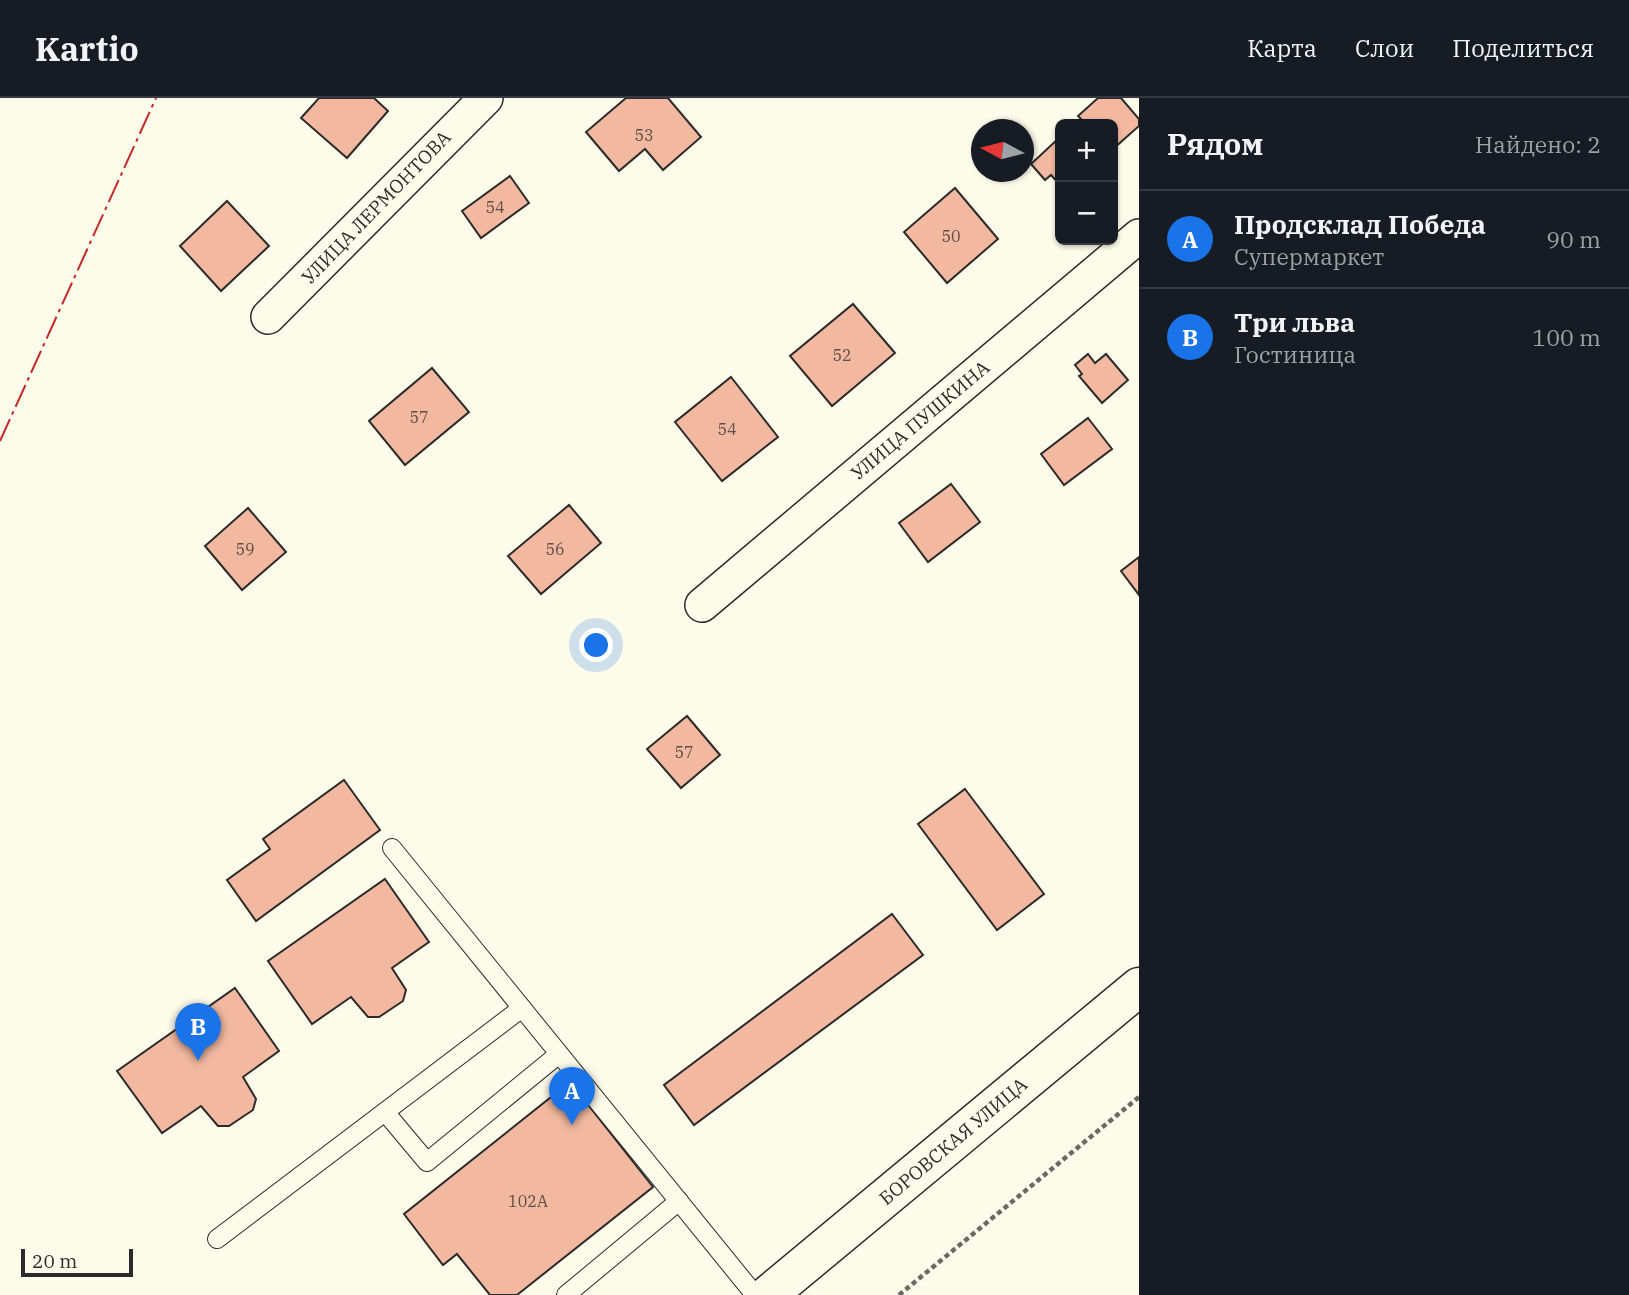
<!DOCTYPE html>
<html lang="ru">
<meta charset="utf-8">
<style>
body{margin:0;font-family:"IBM Plex Serif",serif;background:#20242c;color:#f1f3f6}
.controls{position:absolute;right:21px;top:21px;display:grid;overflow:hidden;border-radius:10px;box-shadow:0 2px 5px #0004}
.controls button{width:63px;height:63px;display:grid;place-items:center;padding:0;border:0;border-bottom:2px solid #363941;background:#171b24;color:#f1f3f6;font:35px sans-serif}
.compass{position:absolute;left:971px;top:21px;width:63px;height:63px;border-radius:50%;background:#171b24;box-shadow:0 2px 5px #0004;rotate:277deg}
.scale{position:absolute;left:21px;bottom:18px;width:112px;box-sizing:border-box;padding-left:7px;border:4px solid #2b2b2b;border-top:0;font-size:19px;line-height:24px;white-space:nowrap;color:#2b2b2b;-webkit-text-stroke:5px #fdfbea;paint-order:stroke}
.you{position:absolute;left:597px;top:548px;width:24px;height:24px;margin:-18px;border:5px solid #fff;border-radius:50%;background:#1a73e8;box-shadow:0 0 0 10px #1a73e833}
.badge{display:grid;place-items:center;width:46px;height:46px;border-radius:50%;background:#1a73e8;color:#fff;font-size:23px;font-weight:700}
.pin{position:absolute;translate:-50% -58px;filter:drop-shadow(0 2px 4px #0008)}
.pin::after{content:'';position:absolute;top:37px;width:24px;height:21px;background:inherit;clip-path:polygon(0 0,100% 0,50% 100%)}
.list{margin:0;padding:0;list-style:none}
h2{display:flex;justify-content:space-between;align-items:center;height:91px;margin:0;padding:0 28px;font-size:30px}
h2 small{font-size:23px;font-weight:400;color:#9ea1a6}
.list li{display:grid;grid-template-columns:46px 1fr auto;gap:21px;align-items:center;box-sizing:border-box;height:98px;padding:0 28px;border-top:2px solid #363941}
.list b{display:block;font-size:26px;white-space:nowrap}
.list p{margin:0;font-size:23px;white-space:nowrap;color:#9ea1a6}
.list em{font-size:23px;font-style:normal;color:#9ea1a6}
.map{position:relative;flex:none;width:1139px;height:1197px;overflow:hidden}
header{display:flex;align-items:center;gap:42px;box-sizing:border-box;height:98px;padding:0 35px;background:#171b24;border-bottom:2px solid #363941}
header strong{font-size:33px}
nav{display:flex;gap:38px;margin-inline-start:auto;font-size:24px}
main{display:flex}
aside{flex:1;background:#171b24}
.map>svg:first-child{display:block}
.building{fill:#f2b8a0;stroke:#2b2b2b;stroke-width:2}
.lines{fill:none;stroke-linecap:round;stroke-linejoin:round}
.service-casing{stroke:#2b2b2b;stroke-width:20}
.minor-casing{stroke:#2b2b2b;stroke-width:36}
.primary-casing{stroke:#2b2b2b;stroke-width:41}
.path{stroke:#6a6964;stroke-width:4.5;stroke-dasharray:5 3.5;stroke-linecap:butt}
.service{stroke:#fdfbea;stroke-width:18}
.minor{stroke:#fdfbea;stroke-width:33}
.primary{stroke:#fdfbea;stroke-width:38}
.power{stroke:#c62828;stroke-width:2;stroke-dasharray:24 5 3.5 5;stroke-linecap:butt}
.labels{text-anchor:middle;stroke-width:5;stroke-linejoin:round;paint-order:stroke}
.number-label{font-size:16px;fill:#5d4e48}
.street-label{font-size:19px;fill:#2b2b2b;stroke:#fdfbea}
</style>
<header>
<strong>Kartio</strong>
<nav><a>Карта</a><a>Слои</a><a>Поделиться</a></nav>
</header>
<main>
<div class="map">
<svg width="1139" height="1197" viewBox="0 0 1139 1197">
<rect width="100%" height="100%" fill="#fdfbea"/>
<g class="building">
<polygon points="319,0 374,0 388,13 347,60 301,20"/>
<polygon points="626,0 668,0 701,39 663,72 645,51 619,73 586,34"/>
<polygon points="1098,0 1121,0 1139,21 1139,28 1113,51 1113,26 1086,26 1078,18"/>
<polygon points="1060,39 1060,87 1051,77 1045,82 1031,66"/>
<polygon points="510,78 529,105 481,140 462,113"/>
<polygon points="955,90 998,141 947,185 904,134"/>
<polygon points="227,103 269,148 221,193 180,148"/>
<polygon points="853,206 895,255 832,308 790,258"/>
<polygon points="1088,256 1095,265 1106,256 1128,282 1102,305 1079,278 1082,276 1075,267"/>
<polygon points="432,270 469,314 405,367 369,323"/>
<polygon points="731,279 778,339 722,383 675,324"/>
<polygon points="1088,320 1112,351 1064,387 1041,356"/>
<polygon points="951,386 980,424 928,464 899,425"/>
<polygon points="569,407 601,445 541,496 508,458"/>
<polygon points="248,410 286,454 242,492 205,448"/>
<polygon points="1139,459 1139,497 1121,473"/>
<polygon points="687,618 720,657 681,690 647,651"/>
<polygon points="344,682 380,732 256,823 227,782 270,751 263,741"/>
<polygon points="965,691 1044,796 997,832 918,726"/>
<polygon points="385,781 429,844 392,870 406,892 403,903 379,919 368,919 351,899 312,926 268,863"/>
<polygon points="892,816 923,857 694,1027 664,987"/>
<polygon points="235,890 279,953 243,979 256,1001 253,1012 229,1028 218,1028 201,1008 162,1035 117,973"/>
<polygon points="570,984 653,1089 517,1197 490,1197 457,1156 443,1167 404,1116"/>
</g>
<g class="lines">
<g class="service-casing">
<g id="service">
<polyline points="392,750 755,1197"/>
<polyline points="385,1014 427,1064 559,956"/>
<polyline points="217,1141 522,910"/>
<polyline points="566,1197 679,1103"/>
</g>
</g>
<g class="minor-casing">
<g id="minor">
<polyline points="268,219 486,0"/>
<polyline points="702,507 1139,138"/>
</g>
</g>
<g class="primary-casing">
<polyline id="primary" points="768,1197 1139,889"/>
</g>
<polyline class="path" points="899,1197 1139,999"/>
<use href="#service" class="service"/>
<use href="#minor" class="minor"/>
<use href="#primary" class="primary"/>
<polyline class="power" points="0,343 156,0"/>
</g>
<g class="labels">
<g class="number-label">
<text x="644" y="43">53</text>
<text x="495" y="115">54</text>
<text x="951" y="144">50</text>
<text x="842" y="263">52</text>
<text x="419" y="325">57</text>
<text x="727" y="337">54</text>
<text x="245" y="457">59</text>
<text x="555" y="457">56</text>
<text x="684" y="660">57</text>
<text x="528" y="1109">102А</text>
</g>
<g class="street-label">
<text transform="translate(376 109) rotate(-46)" y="7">УЛИЦА ЛЕРМОНТОВА</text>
<text transform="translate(920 322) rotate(-40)" y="7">УЛИЦА ПУШКИНА</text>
<text transform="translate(953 1043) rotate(-40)" y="7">БОРОВСКАЯ УЛИЦА</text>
</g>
</g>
</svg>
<div class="controls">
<button>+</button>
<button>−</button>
</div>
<svg class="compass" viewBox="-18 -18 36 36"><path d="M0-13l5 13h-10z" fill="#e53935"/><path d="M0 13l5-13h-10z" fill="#9ea1a6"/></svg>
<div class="scale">20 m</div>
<div class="you"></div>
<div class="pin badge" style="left:572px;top:1027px">A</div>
<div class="pin badge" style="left:198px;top:963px">B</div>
</div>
<aside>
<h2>Рядом<small>Найдено: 2</small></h2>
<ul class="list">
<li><span class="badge">A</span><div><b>Продсклад Победа</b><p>Супермаркет</p></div><em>90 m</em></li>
<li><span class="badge">B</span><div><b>Три льва</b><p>Гостиница</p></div><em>100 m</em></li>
</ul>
</aside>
</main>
